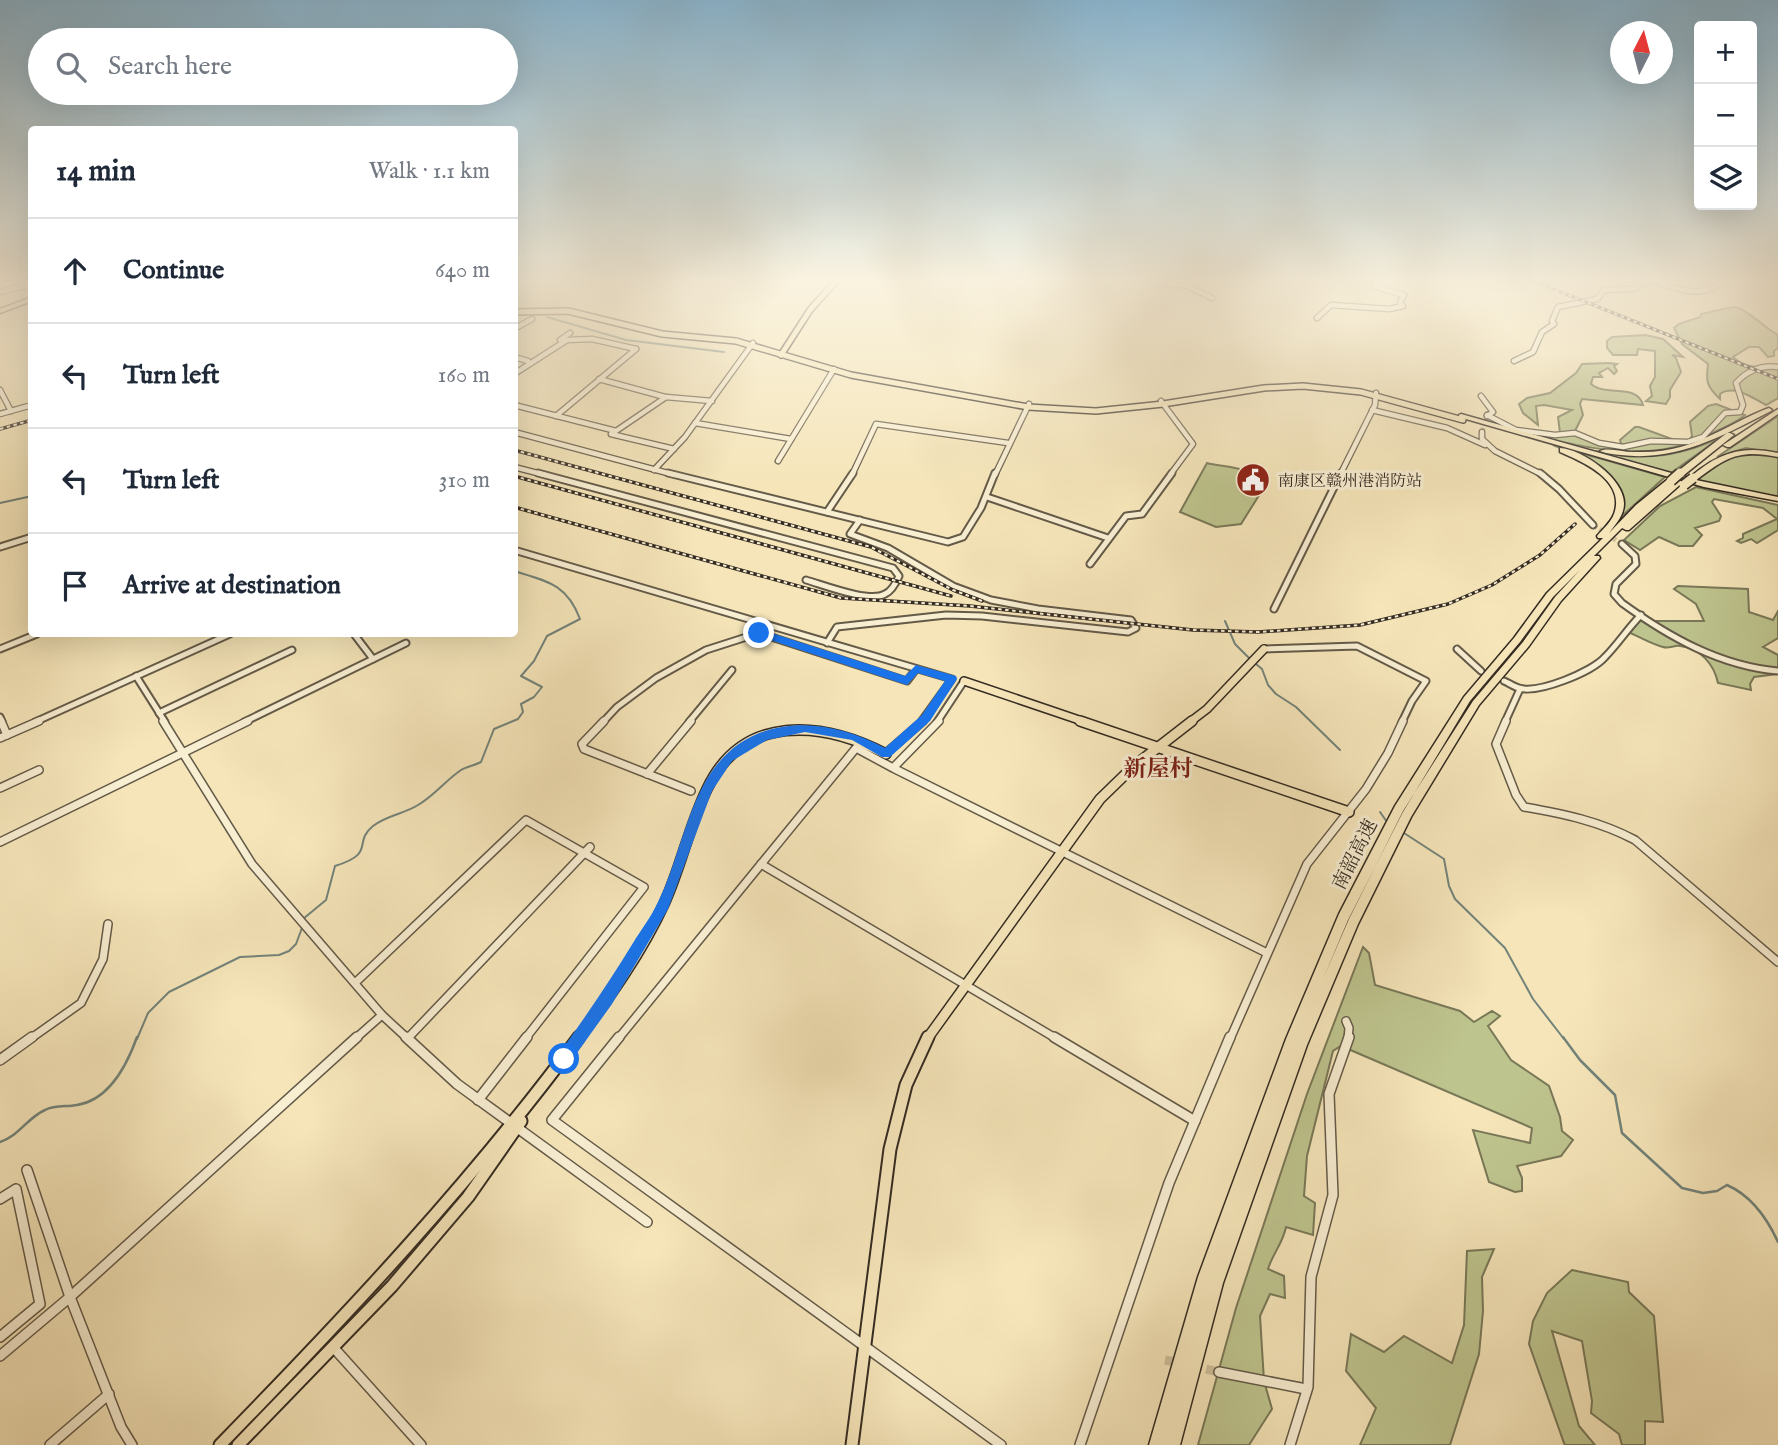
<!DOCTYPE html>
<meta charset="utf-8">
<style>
body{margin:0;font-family:"IM FELL English","Noto Serif SC",serif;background:#f2f2f3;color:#1f2937}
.controls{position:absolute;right:21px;top:21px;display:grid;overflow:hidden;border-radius:7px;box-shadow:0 7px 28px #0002}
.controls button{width:63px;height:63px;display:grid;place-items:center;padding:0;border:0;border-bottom:2px solid #e0e1e3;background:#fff;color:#1f2937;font:35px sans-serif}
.compass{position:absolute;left:1610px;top:21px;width:63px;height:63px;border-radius:50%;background:#fff;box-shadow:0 7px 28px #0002;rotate:6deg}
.stop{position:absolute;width:21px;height:21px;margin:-16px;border:5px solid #1a73e8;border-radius:50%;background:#fff}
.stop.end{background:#1a73e8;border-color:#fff;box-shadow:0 2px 7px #0008}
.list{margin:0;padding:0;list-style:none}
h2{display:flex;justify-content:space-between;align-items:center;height:91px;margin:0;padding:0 28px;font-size:30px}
h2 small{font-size:23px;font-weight:400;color:#747a83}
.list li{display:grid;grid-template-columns:46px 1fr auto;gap:21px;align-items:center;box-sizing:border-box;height:105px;padding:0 28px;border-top:2px solid #e0e1e3}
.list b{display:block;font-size:26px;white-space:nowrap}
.list em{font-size:23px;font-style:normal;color:#747a83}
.icon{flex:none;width:38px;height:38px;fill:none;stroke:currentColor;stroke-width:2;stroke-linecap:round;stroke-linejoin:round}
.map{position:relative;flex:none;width:1778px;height:1445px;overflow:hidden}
.search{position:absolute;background:#fff;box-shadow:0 7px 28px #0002;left:28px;top:28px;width:490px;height:77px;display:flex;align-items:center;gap:18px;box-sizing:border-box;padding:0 24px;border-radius:38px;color:#747a83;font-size:26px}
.panel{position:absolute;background:#fff;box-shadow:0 7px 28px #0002;left:28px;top:126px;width:490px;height:511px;border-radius:7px}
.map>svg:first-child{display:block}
.green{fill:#bec48e;stroke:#797858;stroke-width:2}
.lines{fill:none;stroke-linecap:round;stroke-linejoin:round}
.stream-far1{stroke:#73837a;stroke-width:2}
.stream{stroke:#73837a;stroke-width:2.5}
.minor-tunnel-far2{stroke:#cec09b;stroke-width:4.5;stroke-dasharray:4.5 2;stroke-linecap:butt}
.minor-tunnel-far1{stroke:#cec09b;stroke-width:5;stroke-dasharray:5 2.5;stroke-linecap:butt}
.minor-tunnel{stroke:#cec09b;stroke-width:9;stroke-dasharray:9 4.5;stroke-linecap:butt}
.minor-far3-casing{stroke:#645a48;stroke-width:7}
.minor-far2-casing{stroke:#645a48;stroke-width:9}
.minor-far1-casing{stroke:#645a48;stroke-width:10}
.minor-casing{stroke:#645a48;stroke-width:12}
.major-far3-casing{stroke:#342b22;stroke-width:8}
.major-far2-casing{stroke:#342b22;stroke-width:10}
.major-far1-casing{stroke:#342b22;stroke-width:12}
.major-casing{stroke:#342b22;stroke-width:15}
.highway-casing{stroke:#342b22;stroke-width:3}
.minor-far3{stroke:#f8eed2;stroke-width:4.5}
.minor-far2{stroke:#f8eed2;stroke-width:5}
.minor-far1{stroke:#f8eed2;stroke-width:7}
.minor{stroke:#f8eed2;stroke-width:9}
.major-far3{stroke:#f5e5b9;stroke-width:5}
.major-far2{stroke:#f5e5b9;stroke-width:7}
.major-far1{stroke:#f5e5b9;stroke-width:9}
.major{stroke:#f5e5b9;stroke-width:11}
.highway{fill:#f5e5b9;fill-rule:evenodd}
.rail-casing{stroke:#342b22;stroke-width:3.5}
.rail{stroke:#f8eed2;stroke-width:2;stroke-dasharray:3.5;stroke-linecap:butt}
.highway-bridge-far1-casing{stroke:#342b22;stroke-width:10;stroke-linecap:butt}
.highway-bridge-casing{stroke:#342b22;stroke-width:12;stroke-linecap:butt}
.highway-bridge-far1{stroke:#f5e5b9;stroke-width:7}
.highway-bridge{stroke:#f5e5b9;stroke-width:9}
.route{fill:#1a73e8}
.labels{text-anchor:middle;stroke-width:6;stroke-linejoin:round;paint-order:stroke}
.far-poi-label{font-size:16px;fill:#342b22;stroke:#f8eed2;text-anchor:start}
.street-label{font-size:19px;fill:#342b22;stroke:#f8eed2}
.quarter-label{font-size:23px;font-weight:bold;fill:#7a1f14;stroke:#f8eed2}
</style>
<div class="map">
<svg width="1778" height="1445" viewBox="0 0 1778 1445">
<rect width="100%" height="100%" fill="#f5e5b9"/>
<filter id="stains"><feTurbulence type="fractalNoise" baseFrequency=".00286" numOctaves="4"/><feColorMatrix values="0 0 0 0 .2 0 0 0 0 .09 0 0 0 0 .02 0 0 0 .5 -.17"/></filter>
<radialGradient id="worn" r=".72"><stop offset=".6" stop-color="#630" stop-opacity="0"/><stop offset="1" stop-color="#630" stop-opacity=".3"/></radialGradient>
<g class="green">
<path d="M1733,307C1747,308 1764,328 1778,335V348L1774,351V356L1768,357L1759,347H1749L1733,357C1745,369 1762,367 1778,368V398L1766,405C1753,398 1734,384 1720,394V399C1706,386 1706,381 1708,364L1682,344L1674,328L1679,324L1700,317L1701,314Z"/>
<polygon points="1645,335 1663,339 1683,357 1672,355 1676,358 1681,372 1670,390 1670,397 1666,404 1646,401 1652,396 1650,386 1655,377 1655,351 1638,349 1637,355 1613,355 1607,348 1607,341 1612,337"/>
<path d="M1609,363L1617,364L1614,366L1617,371L1614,374L1608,368L1599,373L1602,377H1593L1591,384C1606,397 1637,383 1643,405L1582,399L1580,404L1583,415L1575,431L1560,433L1558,417L1572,410L1544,405L1536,406L1538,425L1523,413L1519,404L1527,398L1550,393L1576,373L1582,364Z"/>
<path d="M1716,404L1745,415C1736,423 1723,428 1712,433C1651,465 1598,449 1533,436L1531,433H1575L1599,443L1622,446L1620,440L1635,427H1639L1680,442H1688L1692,436L1690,422L1708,406Z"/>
<polygon points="1778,416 1778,454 1746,448 1717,457"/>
<path d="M1721,437L1671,473L1584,449C1638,459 1671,461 1721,437Z"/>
<path d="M1553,445L1665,477L1622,516C1628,477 1583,457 1553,445Z"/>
<polygon points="1742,453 1765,454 1778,457 1778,496 1755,495 1697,480 1725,460"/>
<path d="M1207,463C1223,468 1258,465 1263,489L1241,524L1216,527L1180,512Z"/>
<polygon points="1696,487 1778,505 1778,530 1757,543 1751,539 1741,543 1737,541 1743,538 1743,534 1777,519 1763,508 1714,499 1712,502 1721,516 1719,521 1695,528 1702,535 1693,546 1679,546 1659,537 1640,550 1624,540 1660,506"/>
<path d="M1678,586L1748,589L1749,612L1773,620L1778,611V638L1763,647L1778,655V674L1754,677L1750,684L1751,690L1718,683C1714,664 1700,648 1680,646C1674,645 1669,649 1663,647C1651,644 1638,636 1626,631L1641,615L1652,621H1704L1696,604L1674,589Z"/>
<path d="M1363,947L1369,953L1375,985L1460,1011L1474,1022L1492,1011L1500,1016L1488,1026L1511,1060L1549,1086L1560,1117L1562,1131L1573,1140L1561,1156L1517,1166L1522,1178V1191L1515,1192L1489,1182L1473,1130L1530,1143L1532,1128L1341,1046L1333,1051L1307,1156L1304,1196L1315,1203L1313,1235L1286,1227C1283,1243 1273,1253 1268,1269L1284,1276L1285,1298L1270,1294L1260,1316L1264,1381L1272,1409L1249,1445H1198L1236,1308L1307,1094Z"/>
<polygon points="1494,1249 1482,1277 1483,1311 1479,1354 1450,1445 1360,1445 1376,1408 1346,1371 1351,1334 1384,1352 1404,1336 1452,1363 1464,1325 1467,1251"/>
<polygon points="1572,1270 1628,1282 1629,1292 1654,1316 1663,1422 1645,1421 1645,1445 1622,1445 1619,1434 1591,1413 1592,1401 1582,1341 1552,1331 1579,1426 1595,1445 1565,1445 1564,1443 1529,1344 1533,1321 1547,1293"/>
</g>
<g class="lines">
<g class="stream-far1">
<polyline points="514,285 515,282"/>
<polyline points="547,317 626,340 724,352"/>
<polyline points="0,503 32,496"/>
<polyline points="1225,621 1235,644 1249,658"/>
<polyline points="1256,664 1262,669 1268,685 1276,694 1296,707 1340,750"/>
<polyline points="1380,812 1387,822"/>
<polyline points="1404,833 1444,859 1449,886 1455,899 1505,948 1533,999 1564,1039"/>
<path d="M303,919L326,900L335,866C377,853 352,843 373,826C387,815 404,814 418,805C434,796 445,781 461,770C466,767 475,765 481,762L494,729L518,719L523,712L521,704L534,697L542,687L521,676L534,661L547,636L580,619C567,584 547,581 514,571"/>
<polyline points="137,1039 148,1013 169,992 240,957 279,955 289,951 296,944 302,928"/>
</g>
<g class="stream">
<path d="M1563,1037L1580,1060L1615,1095L1622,1133L1682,1188L1703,1193L1717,1191L1727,1185C1752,1196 1767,1218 1778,1242"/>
<path d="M0,1142C19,1136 27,1118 45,1110C55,1105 66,1107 77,1105C109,1100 127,1065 137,1037"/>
</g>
<polyline class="minor-tunnel-far2" points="1482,432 1487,418"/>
<polyline class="minor-tunnel-far1" points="1593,525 1622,544"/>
<g class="minor-tunnel">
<polyline points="1165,1360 1180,1363"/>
<polyline points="1193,1366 1219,1372"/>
</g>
<g class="minor-far3-casing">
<g id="minor-far3">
<polyline points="1158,282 1187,286 1212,298"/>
<path d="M1655,282C1677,288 1702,300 1721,282"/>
<polyline points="0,286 14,282"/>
<polyline points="0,292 32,284"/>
<polyline points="1317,318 1331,305 1389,309 1403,306 1400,302 1404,295 1376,287 1372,282"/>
<polyline points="514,329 532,319"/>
<polyline points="560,340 570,333"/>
<polyline points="514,357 528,361"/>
<polyline points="1514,361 1533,352 1542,332 1554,324 1552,321 1558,307 1597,299 1604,290 1632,289 1649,282"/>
<polyline points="514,374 567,340 592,339 636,349"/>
<polyline points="599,379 665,397"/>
<polyline points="0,390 11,411"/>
<polyline points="1481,396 1493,412 1487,416"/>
<polyline points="1161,401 1193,444 1170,475"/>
<polyline points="514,405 616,431 666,397 712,401"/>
<polyline points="1372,410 1447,428 1485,445"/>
<polyline points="0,414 32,405"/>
<path d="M1487,415L1516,430L1555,435L1575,433L1599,443L1623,447L1651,441L1688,442L1703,437L1725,413L1740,412L1743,405L1736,383C1748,370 1761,365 1778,367"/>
<polyline points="556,416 636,349"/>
<polyline points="695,423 791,439"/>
<polyline points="514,432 675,475"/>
<polyline points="1482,432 1482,439 1495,451 1543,475"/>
<polyline points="611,434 674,449"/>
<polyline points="778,461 834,369"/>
<polyline points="514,467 545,475"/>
<polyline points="654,470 685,437 753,343"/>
<polyline points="852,475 876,424 1008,443"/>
<polyline points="995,475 1029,404"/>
<polyline points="1340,475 1375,405 1376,393"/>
</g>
</g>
<g class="minor-far2-casing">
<g id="minor-far2">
<path d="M538,473L893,568L899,576C896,583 892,591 885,594C869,603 824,585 806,580"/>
<polyline points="668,473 948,542 963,537 981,508 995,473"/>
<polyline points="1540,473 1559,489 1593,525"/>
<polyline points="987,497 1108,538"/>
<polyline points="827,512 853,473"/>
<path d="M1622,544L1635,556L1636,564L1616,584L1614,594L1622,603C1669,637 1720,666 1778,671"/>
<polyline points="0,547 32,537"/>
<polyline points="514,550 952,679 921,722"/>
<polyline points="1090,564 1126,516 1142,514 1172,473"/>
<polyline points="1274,609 1341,473"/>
<polyline points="354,634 373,659"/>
<polyline points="827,643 837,627 946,615 982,616 1128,632 1136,628 1131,620 1038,609 991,600 953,586 888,548 850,534 860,520"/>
<polyline points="0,649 37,634"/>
<polyline points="1264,649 1357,646 1426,681 1412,701 1402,722"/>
<polyline points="1457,649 1481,671"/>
<polyline points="136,676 165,722"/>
<path d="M1504,681C1509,683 1514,687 1519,688C1538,694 1592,672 1605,657C1618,644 1628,628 1641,615"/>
<polyline points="159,713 292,650"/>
<polyline points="0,717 2,722"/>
<polyline points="35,722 230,634"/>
<polyline points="244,722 406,643"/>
<polyline points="603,722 617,707 656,678 706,650 759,633 907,681 916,669"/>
<polyline points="689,722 732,670"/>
<polyline points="937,722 964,681"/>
<polyline points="1505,722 1520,689"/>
</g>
</g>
<g class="minor-far1-casing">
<g id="minor-far1">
<polyline points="1,721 7,735"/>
<polyline points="163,721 252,864 382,1015 408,1039"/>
<polyline points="604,721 582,744 584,749 691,791"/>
<path d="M1506,721L1496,744L1516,795L1524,807C1564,814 1599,821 1635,840L1778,962"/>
<polyline points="0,738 39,721"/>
<polyline points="885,754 923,721"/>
<polyline points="895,769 1267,953"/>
<polyline points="647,774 691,721"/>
<polyline points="0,788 39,770"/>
<polyline points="0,842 248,721"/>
<polyline points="761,864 1057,1039"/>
<polyline points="356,982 526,820 644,887 525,1039"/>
<polyline points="1346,1021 1349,1028 1348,1039"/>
<polyline points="408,1038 590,847"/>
<polyline points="30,1039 81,1003 103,959 108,924"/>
<polyline points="355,1039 382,1015"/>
<polyline points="618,1039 856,748 893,768 939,721"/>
<polyline points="1230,1039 1307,864 1366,789 1388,753 1403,721"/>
</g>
</g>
<g class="minor-casing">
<g id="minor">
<polyline points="406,1037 457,1084 647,1222"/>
<polyline points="619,1037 552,1120 1001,1445"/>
<polyline points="1054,1037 1195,1121"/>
<polyline points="0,1060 32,1037"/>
<polyline points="478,1100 527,1037"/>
<polyline points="27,1170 70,1297 121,1427 132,1445"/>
<polyline points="0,1199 16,1189 40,1304 0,1337"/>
<polyline points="333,1347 421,1445"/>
<polyline points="0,1356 70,1297 357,1037"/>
<polyline points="1219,1372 1306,1389"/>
<polyline points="50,1445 109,1394"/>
<polyline points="1080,1445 1169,1183 1230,1037"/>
<polyline points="1290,1445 1308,1387 1311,1277 1333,1195 1329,1094 1349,1037"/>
</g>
</g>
<g class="major-far3-casing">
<g id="major-far3">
<polyline points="514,312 568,311 662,334 736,341 851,375 1028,407 1096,411 1163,404 1264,388 1303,386 1361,392 1463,420"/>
<polyline points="781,355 810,310 835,282"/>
</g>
</g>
<g class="major-far2-casing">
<g id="major-far2">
<polyline points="964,681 1085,722"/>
<polyline points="1190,722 1207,709 1264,649"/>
</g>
</g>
<g class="major-far1-casing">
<g id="major-far1">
<polyline points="1080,721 1349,812"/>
<path d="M578,1039C610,997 642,952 664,904C681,867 689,826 707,789C743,713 822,721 886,754"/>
<polyline points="927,1039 1100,799 1134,766 1192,721"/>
</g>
</g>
<g class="major-casing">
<g id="major">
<path d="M220,1445C346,1316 471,1183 579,1037"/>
<polyline points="238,1445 392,1286 468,1197 521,1121"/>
<polyline points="852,1445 890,1149 906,1085 928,1037"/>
</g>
</g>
<g class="highway-casing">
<g id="highway">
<polygon points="32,297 32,301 0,313 0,309"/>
<path d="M1769,408L1772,410L1771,411C1724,435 1677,462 1621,455C1614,454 1607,454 1600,451C1609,447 1622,452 1633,452C1646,452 1659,452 1672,449C1707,442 1736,420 1769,408Z"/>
<polygon points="1778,409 1778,414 1730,447 1727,447 1723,445"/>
<path d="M1461,414L1689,478C1718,453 1741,445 1778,453V457C1739,449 1727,457 1696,480L1778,497V501L1704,487L1459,417V415Z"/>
<polygon points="1727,433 1730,433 1734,435 1684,475 1678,475 1678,471"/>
<path d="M1560,448C1582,449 1625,479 1624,504C1624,515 1616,524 1609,533L1636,505L1668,479H1674L1675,481L1630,520L1675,481H1681L1682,483L1629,530H1626L1622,528L1594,556H1599L1600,558L1561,601L1529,646L1479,705L1411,817L1358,924L1307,1045L1223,1283L1180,1445H1149L1198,1277L1286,1039L1339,914L1395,806L1464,697L1514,638L1547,593L1603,538H1598L1597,536C1603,529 1611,522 1614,514C1626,481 1584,462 1560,452ZM1580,570L1555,597L1523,642L1473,701L1403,811L1349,919L1323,979L1348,920L1403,812L1470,701L1520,642L1553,597Z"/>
</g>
</g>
<use href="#minor-far3" class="minor-far3"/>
<use href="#minor-far2" class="minor-far2"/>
<use href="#minor-far1" class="minor-far1"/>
<use href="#minor" class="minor"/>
<use href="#major-far3" class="major-far3"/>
<use href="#major-far2" class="major-far2"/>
<use href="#major-far1" class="major-far1"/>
<use href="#major" class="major"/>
<use href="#highway" class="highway"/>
<g class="rail-casing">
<g id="rail">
<polyline points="1536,282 1778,379"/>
<polyline points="0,429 32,420"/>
<polyline points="514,450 871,547 953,590 982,601"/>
<polyline points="514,476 951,596"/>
<polyline points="514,507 841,598 970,606 1193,630 1258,632 1360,625 1448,604 1492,585 1540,555 1575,524"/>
</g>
</g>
<use href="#rail" class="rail"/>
<g class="highway-bridge-far1-casing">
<polyline id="highway-bridge-far1" points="1678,475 1681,473"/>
</g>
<g class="highway-bridge-casing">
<g id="highway-bridge">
<polyline points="1671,481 1680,473"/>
<polyline points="1684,485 1693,478"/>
</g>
</g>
<use href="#highway-bridge-far1" class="highway-bridge-far1"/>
<use href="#highway-bridge" class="highway-bridge"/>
</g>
<linearGradient id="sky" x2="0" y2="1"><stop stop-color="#8ab8d4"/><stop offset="0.58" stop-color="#faf3e0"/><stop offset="1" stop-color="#faf3e0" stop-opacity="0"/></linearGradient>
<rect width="1778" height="484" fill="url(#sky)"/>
<path class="route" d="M759,629L905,676L916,665L956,676L957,679L930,721L890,757H882L852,740L805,732L767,740L732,761L712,791L668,909L612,1004L569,1064L564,1066L559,1064L557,1059L559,1054C585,1017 610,981 633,943C641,930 651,917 658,902C676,866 683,824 702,788C739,714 819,712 885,748L922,715L945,681L918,673L907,685L755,635L754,633Z"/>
<defs>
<g id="civic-disc" transform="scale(1.75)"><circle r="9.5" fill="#8f2418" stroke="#f8eed2"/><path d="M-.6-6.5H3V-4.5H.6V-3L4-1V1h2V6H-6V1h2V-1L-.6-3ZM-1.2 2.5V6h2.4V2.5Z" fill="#fff"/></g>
</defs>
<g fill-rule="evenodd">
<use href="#civic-disc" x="1253" y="480"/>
</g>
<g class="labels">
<g class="far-poi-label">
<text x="1278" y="486">南康区赣州港消防站</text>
</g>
<g class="street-label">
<text transform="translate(1354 854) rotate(-63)" y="7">南韶高速</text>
</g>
<g class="quarter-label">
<text x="1158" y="776">新屋村</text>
</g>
</g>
<rect width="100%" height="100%" filter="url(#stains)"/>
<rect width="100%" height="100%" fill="url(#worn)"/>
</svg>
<div class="controls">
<button>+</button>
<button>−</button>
<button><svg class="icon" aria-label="layers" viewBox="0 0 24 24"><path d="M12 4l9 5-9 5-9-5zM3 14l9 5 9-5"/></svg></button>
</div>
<svg class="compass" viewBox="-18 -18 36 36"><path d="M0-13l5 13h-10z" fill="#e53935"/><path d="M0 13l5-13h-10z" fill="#747a83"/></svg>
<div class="stop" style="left:564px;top:1059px"></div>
<div class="stop end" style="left:759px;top:633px"></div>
<div class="search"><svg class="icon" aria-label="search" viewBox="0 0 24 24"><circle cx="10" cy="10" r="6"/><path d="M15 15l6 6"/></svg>Search here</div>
<section class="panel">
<h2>14 min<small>Walk · 1.1 km</small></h2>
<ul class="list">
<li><svg class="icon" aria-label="ahead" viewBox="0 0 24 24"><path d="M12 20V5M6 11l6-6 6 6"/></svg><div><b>Continue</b></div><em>640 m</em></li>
<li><svg class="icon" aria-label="left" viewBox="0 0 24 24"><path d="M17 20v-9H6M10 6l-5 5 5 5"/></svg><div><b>Turn left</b></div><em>160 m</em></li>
<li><svg class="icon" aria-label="left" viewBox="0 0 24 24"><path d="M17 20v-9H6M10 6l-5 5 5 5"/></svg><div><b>Turn left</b></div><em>310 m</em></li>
<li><svg class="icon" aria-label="arrive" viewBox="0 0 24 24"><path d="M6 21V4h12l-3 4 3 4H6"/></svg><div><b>Arrive at destination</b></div></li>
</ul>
</section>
</div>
